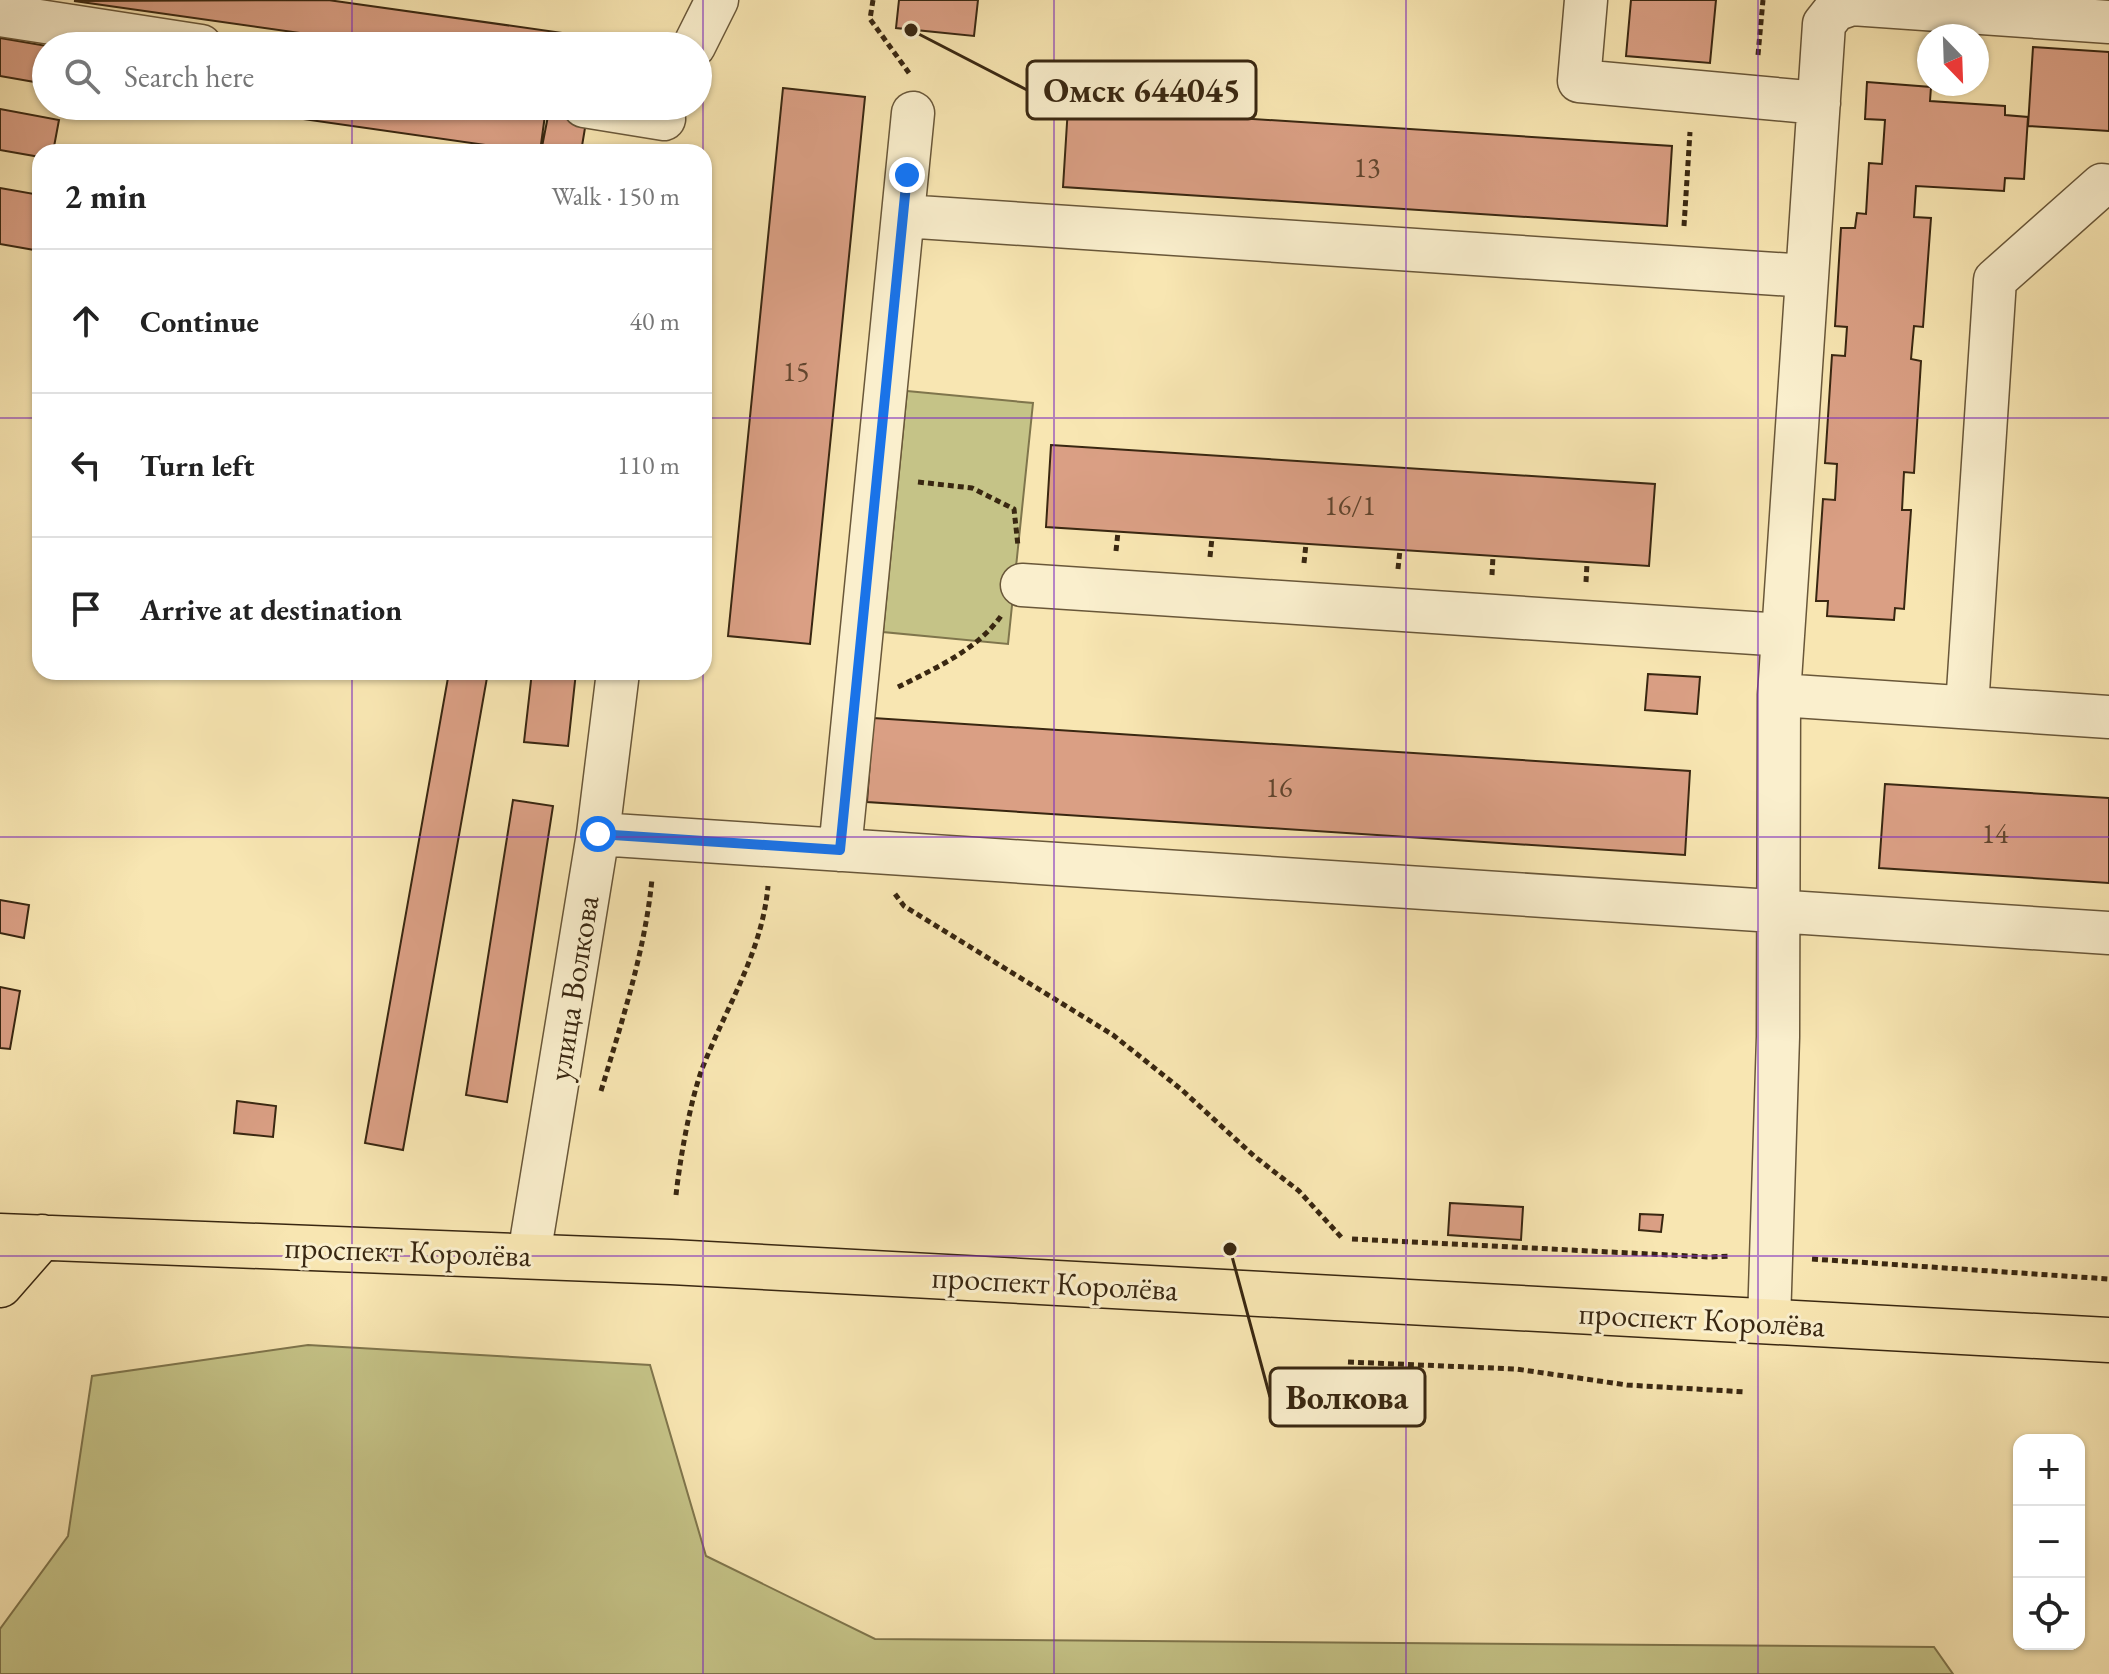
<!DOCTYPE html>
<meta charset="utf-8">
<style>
body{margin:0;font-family:"EB Garamond",serif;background:#f2f2f2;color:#222}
.controls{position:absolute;right:24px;bottom:24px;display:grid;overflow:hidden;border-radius:16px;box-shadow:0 2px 6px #0004}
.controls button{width:72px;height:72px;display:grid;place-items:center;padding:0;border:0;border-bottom:2px solid #e0e0e0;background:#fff;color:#222;font:40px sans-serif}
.compass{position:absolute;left:1917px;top:24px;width:72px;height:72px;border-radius:50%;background:#fff;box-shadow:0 2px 6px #0004;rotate:157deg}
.stop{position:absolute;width:24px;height:24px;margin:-18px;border:6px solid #1a73e8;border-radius:50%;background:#fff}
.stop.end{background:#1a73e8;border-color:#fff;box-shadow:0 2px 8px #0008}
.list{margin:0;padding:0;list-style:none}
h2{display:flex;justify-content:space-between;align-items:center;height:104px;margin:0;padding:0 32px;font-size:34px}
h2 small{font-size:26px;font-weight:400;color:#767676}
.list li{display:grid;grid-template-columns:52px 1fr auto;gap:24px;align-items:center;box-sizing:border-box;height:144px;padding:0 32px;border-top:2px solid #e0e0e0}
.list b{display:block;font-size:30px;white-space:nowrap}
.list em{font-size:26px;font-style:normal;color:#767676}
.icon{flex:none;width:44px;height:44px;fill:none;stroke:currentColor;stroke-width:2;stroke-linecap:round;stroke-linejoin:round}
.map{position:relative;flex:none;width:2109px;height:1674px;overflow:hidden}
.search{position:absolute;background:#fff;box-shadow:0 2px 6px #0004;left:32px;top:32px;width:680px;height:88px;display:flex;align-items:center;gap:20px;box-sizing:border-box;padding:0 28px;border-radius:44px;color:#767676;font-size:30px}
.panel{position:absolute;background:#fff;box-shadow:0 2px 6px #0004;left:32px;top:144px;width:680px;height:536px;border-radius:24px}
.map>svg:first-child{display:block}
</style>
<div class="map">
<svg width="2109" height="1674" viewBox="0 0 2109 1674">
<rect width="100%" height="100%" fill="#f8e6b2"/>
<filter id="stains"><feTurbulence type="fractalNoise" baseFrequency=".0025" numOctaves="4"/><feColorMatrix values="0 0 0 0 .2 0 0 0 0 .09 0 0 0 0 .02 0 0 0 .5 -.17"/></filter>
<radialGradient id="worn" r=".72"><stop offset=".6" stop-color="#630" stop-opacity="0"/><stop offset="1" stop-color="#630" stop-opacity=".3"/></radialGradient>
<path fill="#c5c387" stroke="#7f754c" stroke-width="2" d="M907 391 1033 403 1008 644 883 632Z
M308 1345 650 1365 706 1556 875 1639 1934 1647 1953 1674H0V1629L68 1536 92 1376Z"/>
<path fill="#da9f84" stroke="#392711" stroke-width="2" d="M328 0 605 39 604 46H392L74 1Z
M899 0H978L974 36 896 28Z
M1631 0H1716L1710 63 1626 56Z
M0 38 47 46 46 84 0 76Z
M2033 47 2109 52V131L2028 126Z
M1867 82 1931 87 1930 101 2005 106V115L2028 117 2024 179 2005 178 2004 191 1916 186 1914 217 1931 218 1923 327 1914 326 1911 359 1921 361 1914 473 1904 472 1902 510H1911L1904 609 1895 608 1894 620 1827 616 1828 601H1816L1823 499 1835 500 1837 464 1825 463 1832 355 1845 356 1847 327 1835 326 1841 228H1855L1857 213 1866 214 1869 163 1882 164 1885 120 1865 119Z
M783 88 865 97 810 644 728 636Z
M212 106H480L545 115 540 152H535Z
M1068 107 1672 146 1667 226 1063 187Z
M0 109 59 120 53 152H40V157L0 150Z
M548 116 586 122 581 152H541Z
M0 188 40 195V251L0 244Z
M1051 445 1655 484 1649 566 1046 527Z
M449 672H488L403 1150 365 1143Z
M532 672H576L568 746 524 742Z
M1648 674 1700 677 1697 714 1645 710Z
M873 718 1690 771 1685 855 867 802Z
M1885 784 2109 798V883L1879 868Z
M513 800 553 806 507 1102 466 1095Z
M0 900 29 905 24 938 0 933Z
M0 987 20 991 10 1049 0 1048Z
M237 1101 276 1106 273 1137 234 1133Z
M1450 1203 1523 1207 1521 1240 1448 1235Z
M1640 1214 1663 1215 1661 1232 1639 1230Z"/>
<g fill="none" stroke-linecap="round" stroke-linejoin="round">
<g stroke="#695739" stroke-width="45">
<path id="minor" d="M1586 0 1579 81 1819 103
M0 15 201 46
M694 46 717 0
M584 106 664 119
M903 216 1807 276
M1022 585 1783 635
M1779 695 2109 717
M1967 707 1995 280 2102 185 2109 186
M598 834 2109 933
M840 850 913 113
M529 1255 598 834 618 672
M1769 1322 1778 1037 1779 695 1824 24 1835 10 1852 4 2109 22"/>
</g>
<g stroke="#392711" stroke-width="47">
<path id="major" d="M0 1236 671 1262 2109 1340
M0 1285 42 1237"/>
</g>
<path stroke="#392711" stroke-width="5" stroke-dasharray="6 4" stroke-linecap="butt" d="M873 0 870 19 909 73
M1758 55 1763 0
M1684 226 1690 132
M918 482 972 488 1014 509 1018 546
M1116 551 1118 532
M1210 557 1212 538
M1304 563 1306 544
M1398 569 1400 550
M1492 575 1493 556
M1586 582 1587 563
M898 687C934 669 977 650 1001 616
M895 894 904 906 1113 1035 1182 1090 1254 1156 1299 1191 1342 1238
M601 1091C622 1021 645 951 652 879
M676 1195C680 1159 690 1102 702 1069 726 1007 762 953 768 886
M1352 1239 1709 1257 1731 1256
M1812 1259 2109 1279
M1348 1362 1516 1369 1627 1385 1746 1392"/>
<use href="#minor" stroke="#faefcd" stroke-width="42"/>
<use href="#major" stroke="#f8e6b2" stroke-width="44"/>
</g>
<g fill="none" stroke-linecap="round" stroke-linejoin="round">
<path stroke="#1a73e8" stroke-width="10" d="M598 834 840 850 907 175"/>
</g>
<path fill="none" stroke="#7b2cbf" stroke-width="2" stroke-opacity="0.55" d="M352 0V46M703 0V152M1054 0V1674M1406 0V1674M1758 0V1674M352 106V152M0 418H40M704 418H2109M352 672V1674M703 672V1674M0 837H2109M0 1256H2109"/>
<g text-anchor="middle" stroke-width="6" stroke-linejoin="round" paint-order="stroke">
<g font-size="28" fill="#61452e">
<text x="1367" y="177">13</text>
<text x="796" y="381">15</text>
<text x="1350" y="515">16/1</text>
<text x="1279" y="797">16</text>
<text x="1995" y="843">14</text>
</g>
<g font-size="32" fill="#392711" stroke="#faefcd">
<text transform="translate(573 988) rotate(-81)" y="11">улица Волкова</text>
<text transform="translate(408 1251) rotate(2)" y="11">проспект Королёва</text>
<text transform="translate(1055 1283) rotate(3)" y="11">проспект Королёва</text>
<text transform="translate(1702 1319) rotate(3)" y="11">проспект Королёва</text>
</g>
</g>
<path fill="none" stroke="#392711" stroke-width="3" d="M911 30L1027 90M1230 1249L1270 1397"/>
<g fill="#392711" stroke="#faefcd" stroke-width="3">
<circle cx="911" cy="30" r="8"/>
<circle cx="1230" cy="1249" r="8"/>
</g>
<g fill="#faefcd" stroke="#392711" stroke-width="3">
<rect x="1027" y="61" width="229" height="58" rx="8"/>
<rect x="1270" y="1368" width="155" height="58" rx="8"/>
</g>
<g font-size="34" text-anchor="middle" font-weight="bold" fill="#392711">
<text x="1142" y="102">Омск 644045</text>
<text x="1347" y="1409">Волкова</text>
</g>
<rect width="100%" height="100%" filter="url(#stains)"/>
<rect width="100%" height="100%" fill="url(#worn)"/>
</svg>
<div class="controls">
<button>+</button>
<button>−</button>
<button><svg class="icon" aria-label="locate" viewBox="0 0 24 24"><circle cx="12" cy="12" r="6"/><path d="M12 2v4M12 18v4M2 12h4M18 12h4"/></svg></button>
</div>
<svg class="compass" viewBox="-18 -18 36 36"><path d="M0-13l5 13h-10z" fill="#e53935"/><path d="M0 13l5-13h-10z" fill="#767676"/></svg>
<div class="stop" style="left:598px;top:834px"></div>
<div class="stop end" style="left:907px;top:175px"></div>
<div class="search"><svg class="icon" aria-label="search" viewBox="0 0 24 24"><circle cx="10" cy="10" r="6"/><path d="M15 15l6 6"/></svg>Search here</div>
<section class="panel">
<h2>2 min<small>Walk · 150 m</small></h2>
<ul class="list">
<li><svg class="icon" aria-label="ahead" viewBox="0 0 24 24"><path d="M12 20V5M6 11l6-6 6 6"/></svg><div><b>Continue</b></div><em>40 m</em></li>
<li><svg class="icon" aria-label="left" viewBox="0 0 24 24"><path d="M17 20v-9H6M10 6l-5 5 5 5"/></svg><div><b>Turn left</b></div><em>110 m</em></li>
<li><svg class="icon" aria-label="arrive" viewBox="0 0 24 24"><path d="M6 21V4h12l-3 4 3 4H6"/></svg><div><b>Arrive at destination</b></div></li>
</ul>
</section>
</div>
